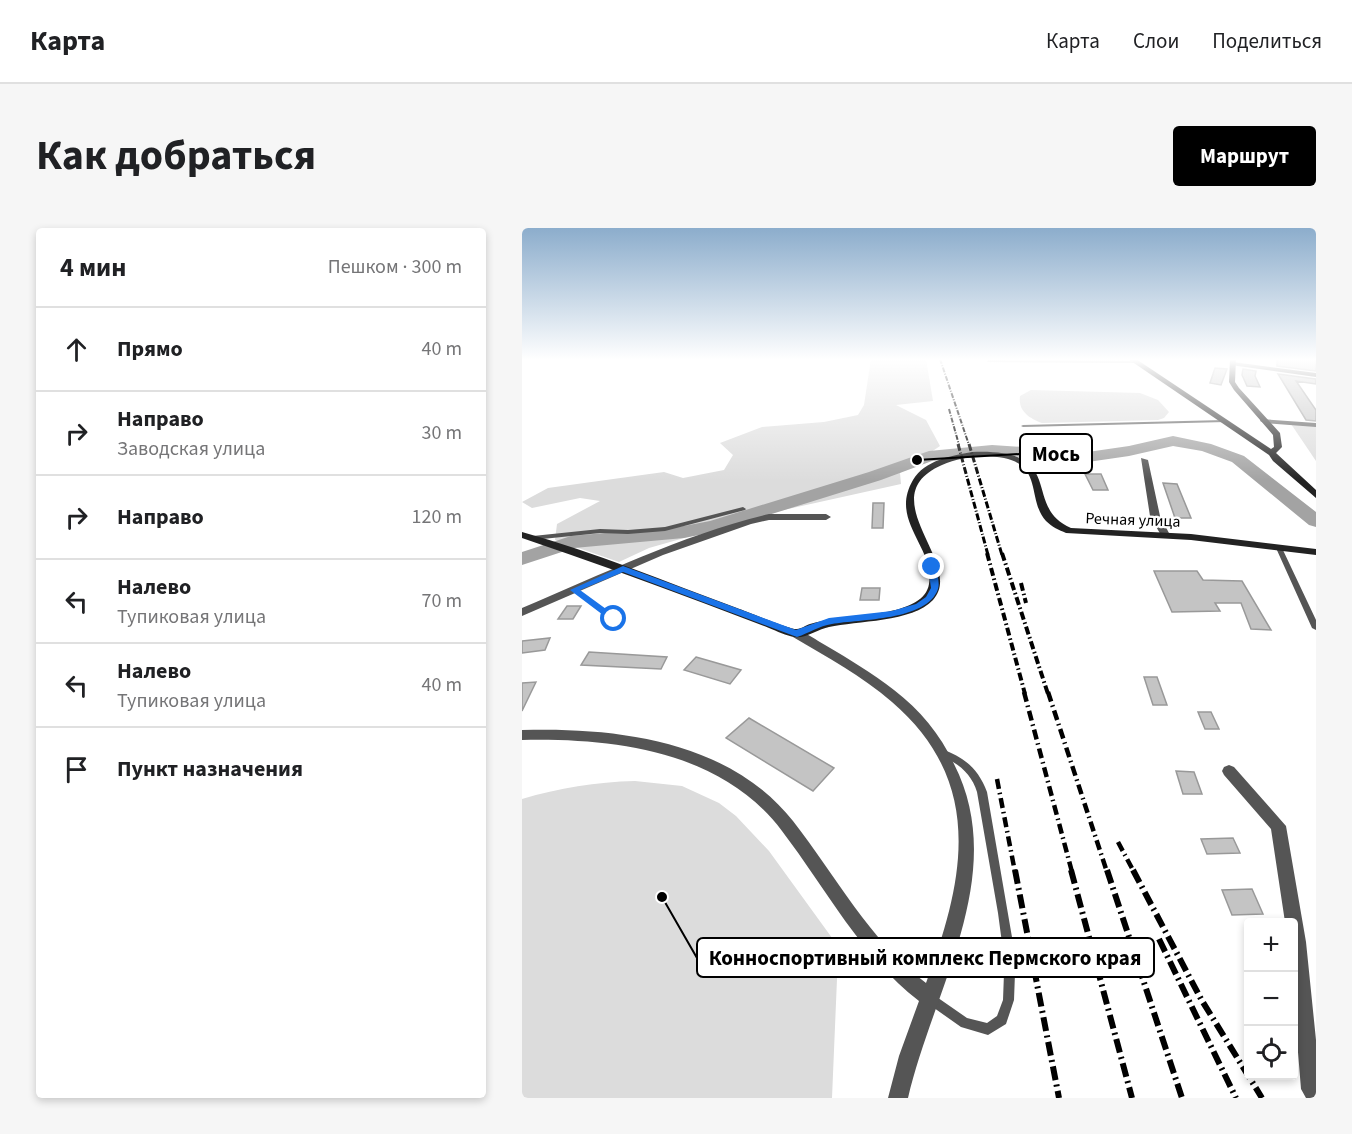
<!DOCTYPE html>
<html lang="ru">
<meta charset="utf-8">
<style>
body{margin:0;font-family:"Source Sans 3",sans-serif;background:#f6f6f6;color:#202124}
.controls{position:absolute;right:18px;bottom:18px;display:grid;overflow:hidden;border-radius:6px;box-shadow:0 3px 9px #0003}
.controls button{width:54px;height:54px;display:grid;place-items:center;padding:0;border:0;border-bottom:2px solid #e0e0e0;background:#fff;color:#202124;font:30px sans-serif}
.stop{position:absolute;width:18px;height:18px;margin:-14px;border:4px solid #1a73e8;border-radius:50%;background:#fff}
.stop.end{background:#1a73e8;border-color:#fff;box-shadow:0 2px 6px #0008}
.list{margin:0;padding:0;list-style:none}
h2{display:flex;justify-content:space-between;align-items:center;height:78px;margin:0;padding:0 24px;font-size:26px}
h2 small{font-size:20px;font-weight:400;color:#757577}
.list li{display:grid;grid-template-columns:39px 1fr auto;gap:18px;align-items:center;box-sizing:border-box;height:84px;padding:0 24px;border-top:2px solid #e0e0e0}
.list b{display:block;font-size:22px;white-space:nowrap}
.list p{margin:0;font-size:20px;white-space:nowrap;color:#757577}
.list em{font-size:20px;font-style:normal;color:#757577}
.icon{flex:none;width:33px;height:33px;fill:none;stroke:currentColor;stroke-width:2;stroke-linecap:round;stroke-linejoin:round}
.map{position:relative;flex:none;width:794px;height:870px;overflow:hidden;border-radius:6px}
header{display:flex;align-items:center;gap:36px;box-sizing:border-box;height:84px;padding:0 30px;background:#fff;border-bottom:2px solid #e0e0e0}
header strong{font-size:28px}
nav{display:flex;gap:33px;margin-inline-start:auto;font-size:21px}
.intro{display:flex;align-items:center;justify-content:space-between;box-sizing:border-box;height:144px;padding:0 36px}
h1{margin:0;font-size:42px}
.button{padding:15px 27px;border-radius:6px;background:#000;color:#fff;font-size:21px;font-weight:700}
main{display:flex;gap:36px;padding:0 36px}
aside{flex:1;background:#fff;border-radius:6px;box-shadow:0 3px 9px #0003}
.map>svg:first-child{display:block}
</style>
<header>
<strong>Карта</strong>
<nav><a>Карта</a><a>Слои</a><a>Поделиться</a></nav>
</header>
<div class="intro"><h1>Как добраться</h1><a class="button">Маршрут</a></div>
<main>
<aside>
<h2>4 мин<small>Пешком · 300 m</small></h2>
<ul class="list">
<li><svg class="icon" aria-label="ahead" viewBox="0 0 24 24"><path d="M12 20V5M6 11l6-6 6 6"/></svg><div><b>Прямо</b></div><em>40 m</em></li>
<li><svg class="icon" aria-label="right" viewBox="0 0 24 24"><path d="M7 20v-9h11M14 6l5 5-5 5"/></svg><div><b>Направо</b><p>Заводская улица</p></div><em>30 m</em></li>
<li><svg class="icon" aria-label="right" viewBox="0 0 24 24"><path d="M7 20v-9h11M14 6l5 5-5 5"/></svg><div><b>Направо</b></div><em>120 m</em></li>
<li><svg class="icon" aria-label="left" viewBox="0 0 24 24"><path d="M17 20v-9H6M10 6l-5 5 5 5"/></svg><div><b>Налево</b><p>Тупиковая улица</p></div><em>70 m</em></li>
<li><svg class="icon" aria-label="left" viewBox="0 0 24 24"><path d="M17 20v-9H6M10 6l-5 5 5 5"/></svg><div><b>Налево</b><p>Тупиковая улица</p></div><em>40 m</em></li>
<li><svg class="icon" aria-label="arrive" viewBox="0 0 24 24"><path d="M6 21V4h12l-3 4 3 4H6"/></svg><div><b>Пункт назначения</b></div></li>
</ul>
</aside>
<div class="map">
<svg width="794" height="870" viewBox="0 0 794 870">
<rect width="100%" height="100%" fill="#fff"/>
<path fill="#dcdcdc" d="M349 131H404L411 173 374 177 404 192 418 218 378 245 379 256 257 283 127 320 97 334 33 312 35 296 78 273 58 270 10 280 0 274 26 260 142 244 161 250 202 242 211 227 198 215 240 199 302 194 336 187 342 177Z
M509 162 618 165 636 172 647 184 642 190 636 192 520 195C507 190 496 183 498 168Z
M769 196 794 198V233Z
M113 553 160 558 197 575 214 588 247 623 313 714 315 751 310 870H0V571C37 560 74 554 113 553Z"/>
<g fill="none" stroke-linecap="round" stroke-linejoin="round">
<path fill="#a3a3a3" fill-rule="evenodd" d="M651 208 689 216 722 228 794 284V299L787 297 710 234 680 223 651 218 607 228 552 236 516 230 470 227 410 233 359 252 192 304 162 310 52 320 0 337V324L49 308 162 298 188 293 347 244 407 223 470 217 516 220 552 226 607 218Z"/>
</g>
<path fill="#c4c4c4" stroke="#999" stroke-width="1.5" d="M755 131H794V143L755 138Z
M693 140 705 141 699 157 688 155Z
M721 141 734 143 733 148 738 159 725 158 720 147Z
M756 146 794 151V156L774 153 794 182V193L784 192Z
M563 246H579L586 262H571Z
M641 255 655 256 669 290H653Z
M351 275H362L361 300H350Z
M632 343H675L681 352 720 353 749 402 729 401 719 375H693L698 383 650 384Z
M340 360H358L357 372H338Z
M45 378H59L51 391H36Z
M28 410 23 422 0 425V413Z
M67 424 145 429 139 441 59 437Z
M174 429 219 442 208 456 162 442Z
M622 449H635L645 477H631Z
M14 454 0 483V455Z
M676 484H689L697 501H683Z
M227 490 312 540 291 563 204 510Z
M654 543 672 544 680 566H661Z
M711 610 718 625 685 626 679 611Z
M730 661 741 686 710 687 700 662Z"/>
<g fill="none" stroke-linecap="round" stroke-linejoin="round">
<path fill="#555" fill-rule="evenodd" d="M466 132 613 133 615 134 613 135 465 134Z
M702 192H704V194L501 199 499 198 501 197Z
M221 279 224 281 223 282 143 303 106 306 78 305 11 312 8 310 11 308 78 301 106 302 143 299Z
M757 318 760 320 794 392V402L790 400 754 320Z
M52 359 94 389 95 391 94 393H90L50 362 49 361 50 360Z
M419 521C442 529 456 540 465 564L491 715 493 745 492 772 484 796 466 807 439 799 405 775 403 771 405 767 409 765 445 790 465 795 475 788 481 772 482 745 480 715 476 685 455 564C451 551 443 541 431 534 425 531 419 529 415 524L416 522Z"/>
<path fill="#555" fill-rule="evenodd" d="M711 134 794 145V149L709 137Z
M739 191 794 195V199L742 195 738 193Z
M619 230 626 232 638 288 648 307 646 309H640L628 288Z
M247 286H304L309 289 304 292H247L229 296 141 327 0 388V380C81 346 162 306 247 286Z
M275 402C285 405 294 412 303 417 327 431 350 445 372 462 398 482 418 506 432 536 488 646 411 761 386 870H366L377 828 397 773C338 727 305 662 260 603 200 523 93 510 0 512V502C95 499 208 513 271 593 314 648 347 712 404 755 442 653 464 555 370 474 340 448 305 429 271 409L269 406 271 403Z
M707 537 712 539 764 598 784 714 794 812V870H784L779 861 772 775V694H763L749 601 702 547 700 543 702 539Z"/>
<path fill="#222" fill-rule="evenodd" d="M606 131H614L749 221 752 219 751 207 712 162 707 154 708 131H714L713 154 717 160 758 205 760 219 754 225 794 262V270L751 233 747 227Z
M450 224C548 220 498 278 549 300L669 306 794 321V327L669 312 544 305C537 302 530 299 524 293 505 272 521 238 482 230 462 226 438 229 420 237 347 269 444 336 411 372 391 394 334 393 307 399 297 401 282 411 273 409 264 408 255 403 247 400 226 392 205 384 184 376 123 353 62 331 0 310V304C73 324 144 354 215 380 224 383 269 402 275 401 279 401 284 397 288 396 295 394 303 392 310 391 335 386 402 388 407 356 413 319 367 293 391 252 403 232 429 228 450 224Z"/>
<path stroke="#000" stroke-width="2" stroke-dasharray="5 1.5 1 1.5" stroke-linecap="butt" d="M418 131 447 217
M427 181 437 217"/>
<path stroke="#000" stroke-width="3" stroke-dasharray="7 2 1 2" stroke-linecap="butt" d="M436 216 466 327
M447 216 480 327"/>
<path stroke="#000" stroke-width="4" stroke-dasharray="8 3 1.5 3" stroke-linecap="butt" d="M465 325 503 466
M480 325 526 466
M499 355 504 375"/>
<path stroke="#000" stroke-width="4.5" stroke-dasharray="10 4 1.5 4" stroke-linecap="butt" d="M502 464 550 644
M526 464 585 644
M475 551 493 644
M596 614 612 644"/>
<path stroke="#000" stroke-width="6" stroke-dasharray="14 4.5 2 4.5" stroke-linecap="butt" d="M493 642 537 870
M549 642 610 870
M585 642 660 870
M611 642 679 771 740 870
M637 711 714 870"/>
</g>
<linearGradient id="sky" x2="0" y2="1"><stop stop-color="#8cadcc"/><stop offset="0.52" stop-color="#fff"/><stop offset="1" stop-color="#fff" stop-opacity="0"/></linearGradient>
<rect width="794" height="253" fill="url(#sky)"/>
<path fill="#1a73e8" d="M410 336 414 339C415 345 418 355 416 361 405 393 338 391 310 396 297 398 287 405 275 409L101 344 58 362 95 389V393H89L48 362 101 338 274 402 307 390 370 383 394 376 404 369 409 360 406 339Z"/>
<g text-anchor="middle" stroke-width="4.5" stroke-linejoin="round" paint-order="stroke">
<g font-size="16" fill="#000" stroke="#fff">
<text transform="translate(611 291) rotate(2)" y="6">Речная улица</text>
</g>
</g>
<path fill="none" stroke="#000" stroke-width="2" d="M395 232L498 226M140 669L175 730"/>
<g fill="#000" stroke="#fff" stroke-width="2">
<circle cx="395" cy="232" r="6"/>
<circle cx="140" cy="669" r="6"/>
</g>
<g fill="#fff" stroke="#000" stroke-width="2">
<rect x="498" y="206" width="72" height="39" rx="6"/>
<rect x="175" y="710" width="457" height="39" rx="6"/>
</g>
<g font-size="21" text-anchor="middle" font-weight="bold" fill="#000">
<text x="534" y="233">Мось</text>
<text x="403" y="737">Конноспортивный комплекс Пермского края</text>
</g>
</svg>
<div class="controls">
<button>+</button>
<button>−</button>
<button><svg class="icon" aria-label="locate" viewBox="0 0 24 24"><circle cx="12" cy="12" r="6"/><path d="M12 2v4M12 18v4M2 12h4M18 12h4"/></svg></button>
</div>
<div class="stop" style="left:92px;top:391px"></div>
<div class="stop end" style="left:410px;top:339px"></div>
</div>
</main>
